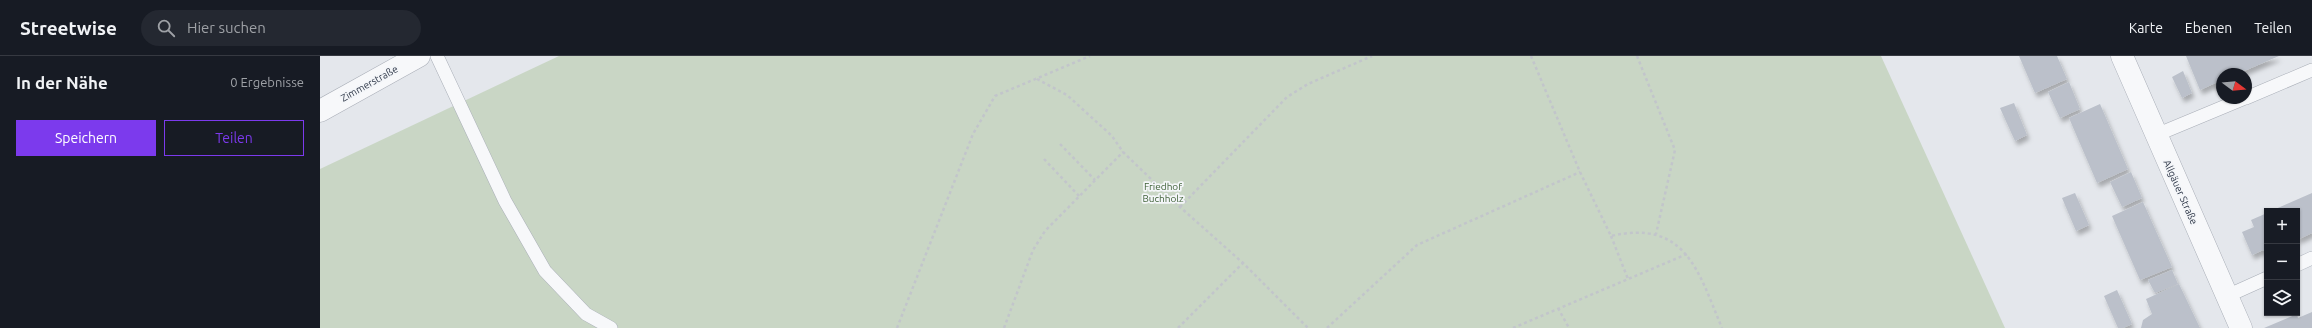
<!DOCTYPE html>
<html lang="de">
<meta charset="utf-8">
<style>
body{margin:0;font-family:Ubuntu,sans-serif;background:#242831;color:#f1f3f6}
.controls{position:absolute;right:12px;bottom:12px;display:grid;overflow:hidden;border-radius:0px;box-shadow:0 1px 3px #0004}
.controls button{width:36px;height:36px;display:grid;place-items:center;padding:0;border:0;border-bottom:1px solid #363941;background:#171b24;color:#f1f3f6;font:20px sans-serif}
.compass{position:absolute;left:1896px;top:12px;width:36px;height:36px;border-radius:50%;background:#171b24;box-shadow:0 1px 3px #0004;rotate:106deg}
.list{margin:0;padding:0;list-style:none}
h2{display:flex;justify-content:space-between;align-items:center;height:52px;margin:0;padding:0 16px;font-size:17px}
h2 small{font-size:13px;font-weight:400;color:#9ea1a6}
.actions{display:flex;gap:8px;padding:12px 16px}
.actions a{flex:1;padding:9px 0;border:1px solid #7c3aed;border-radius:0px;text-align:center;font-size:14px;color:#7c3aed}
.actions .main{background:#7c3aed;color:#fff}
.icon{flex:none;width:22px;height:22px;fill:none;stroke:currentColor;stroke-width:2;stroke-linecap:round;stroke-linejoin:round}
.map{position:relative;flex:none;width:1992px;height:272px;overflow:hidden}
header{display:flex;align-items:center;gap:24px;box-sizing:border-box;height:56px;padding:0 20px;background:#171b24;border-bottom:1px solid #363941}
header strong{font-size:19px}
nav{display:flex;gap:22px;margin-inline-start:auto;font-size:14px}
.search{width:280px;height:36px;background:#242831;display:flex;align-items:center;gap:10px;box-sizing:border-box;padding:0 14px;border-radius:22px;color:#9ea1a6;font-size:15px}
main{display:flex}
aside{flex:1;background:#171b24}
.map>svg:first-child{display:block}
</style>
<header>
<strong>Streetwise</strong>
<div class="search"><svg class="icon" aria-label="search" viewBox="0 0 24 24"><circle cx="10" cy="10" r="6"/><path d="M15 15l6 6"/></svg>Hier suchen</div>
<nav><a>Karte</a><a>Ebenen</a><a>Teilen</a></nav>
</header>
<main>
<aside>
<h2>In der Nähe<small>0 Ergebnisse</small></h2>
<ul class="list">
</ul>
<div class="actions"><a class="main">Speichern</a><a>Teilen</a></div>
</aside>
<div class="map">
<svg width="1992" height="272" viewBox="0 0 1992 272">
<defs>
<filter id="shadow"><feDropShadow dx="2.5" dy="4.5" stdDeviation="2" flood-color="#0004"/></filter>
</defs>
<rect width="100%" height="100%" fill="#e4e7ec"/>
<path fill="#c9d6c5" d="M239 0H1561L1685 272H0V113Z"/>
<path fill="#bbc0ca" filter="url(#shadow)" d="M1699 0H1737L1747 23 1715 37Z
M1866 0H1959L1917 18H1902V24L1880 34Z
M1863 15 1872 37 1862 42 1852 21Z
M1749 26 1760 53 1740 62 1728 36Z
M1694 47 1707 79 1695 85 1680 52Z
M1780 48 1808 113 1777 127 1749 62Z
M1811 116 1822 142 1802 151 1790 126Z
M1755 137 1769 169 1756 175 1742 142Z
M1992 137V177L1977 184V155H1951Z
M1823 146 1852 211 1820 224 1792 160Z
M1947 157V197L1943 194 1932 199 1922 176 1934 171 1931 164Z
M1852 214 1858 228 1835 237 1828 224Z
M1859 228 1880 272H1821L1823 264 1832 258 1826 243Z
M1797 234 1812 268 1803 272H1798L1784 240Z
M1992 256V272H1944L1977 258 1978 262Z"/>
<g fill="none" stroke-linecap="round" stroke-linejoin="round">
<g stroke="#a9aeb7" stroke-width="14">
<path id="lane" d="M117 0 185 145 225 215 266 258 291 272
M1926 42 1992 14
M1836 79 1925 42
M1977 209 1992 202
M1907 240 1947 222"/>
</g>
<g stroke="#a9aeb7" stroke-width="23">
<path id="street" d="M1802 0 1921 272
M0 55 99 0"/>
</g>
<path stroke="#c2c5cb" stroke-width="2.5" stroke-dasharray="3 3" stroke-linecap="butt" d="M1211 0 1260 116 1291 180C1366 163 1378 215 1402 272
M1317 0 1355 94 1336 178
M717 23 747 39 792 80 803 96 860 151 923 207 988 272
M740 88 775 124
M724 103 759 140
M860 151 967 41 988 28 1052 0
M1291 180 1308 223
M1238 252 1249 272
M577 272 653 78 675 40 770 0
M684 272 713 194 725 175 803 96
M858 272 923 207
M1007 272 1097 189 1260 116
M1193 272 1367 198"/>
<use href="#lane" stroke="#f7f8fa" stroke-width="13"/>
<use href="#street" stroke="#f7f8fa" stroke-width="22"/>
</g>
<g text-anchor="middle" stroke-width="3.5" stroke-linejoin="round" paint-order="stroke">
<g font-size="10" fill="#2b3445" stroke="#f4f6f9">
<text transform="translate(49 27) rotate(-29)" y="4">Zimmerstraße</text>
<text transform="translate(1861 136) rotate(66)" y="4">Allgäuer Straße</text>
</g>
<g font-size="10" fill="#3f6138" stroke="#f4f6f9">
<text x="843" y="134">Friedhof<tspan x="843" dy="12">Buchholz</tspan></text>
</g>
</g>
</svg>
<div class="controls">
<button>+</button>
<button>−</button>
<button><svg class="icon" aria-label="layers" viewBox="0 0 24 24"><path d="M12 4l9 5-9 5-9-5zM3 14l9 5 9-5"/></svg></button>
</div>
<svg class="compass" viewBox="-18 -18 36 36"><path d="M0-13l5 13h-10z" fill="#e53935"/><path d="M0 13l5-13h-10z" fill="#9ea1a6"/></svg>
</div>
</main>
